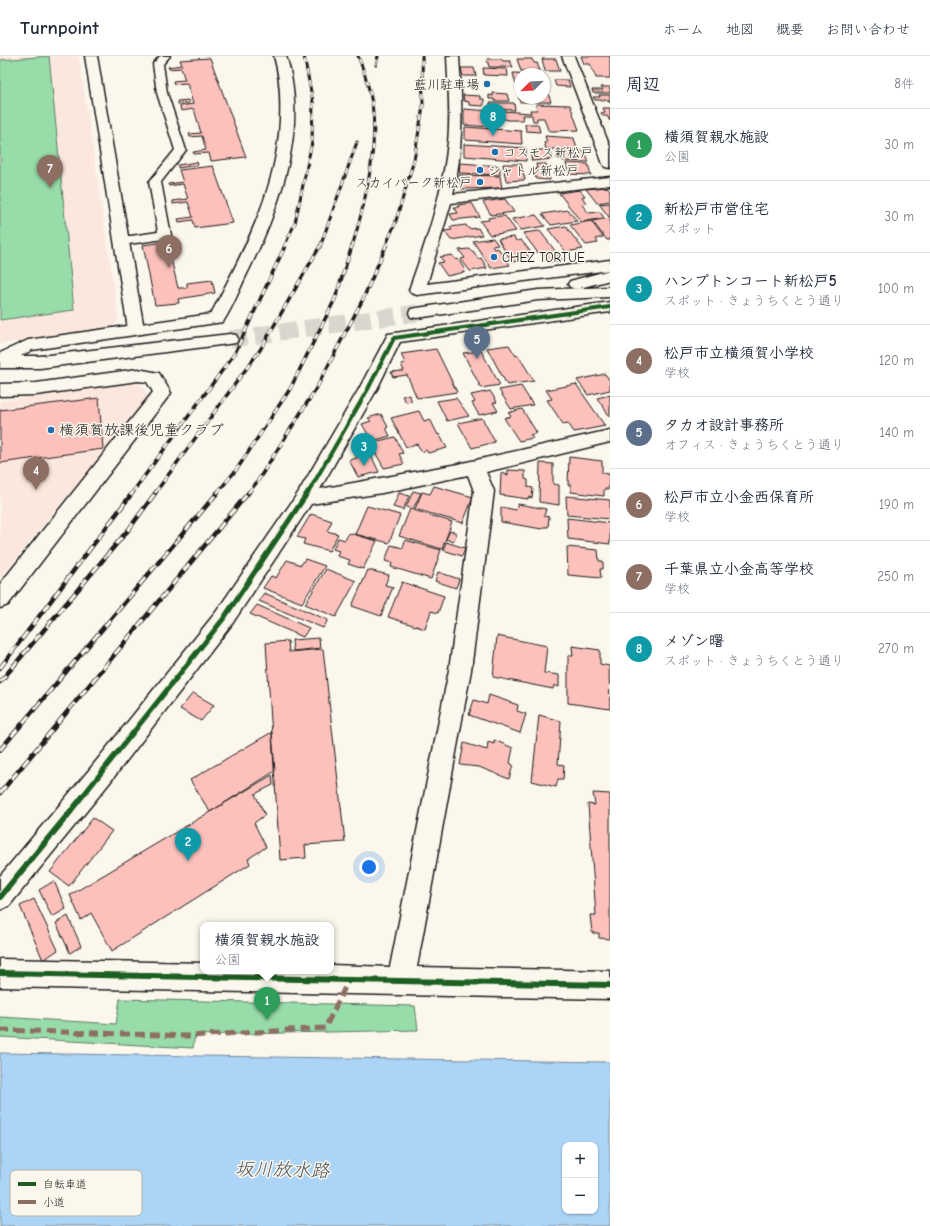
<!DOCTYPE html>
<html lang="ja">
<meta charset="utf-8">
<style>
body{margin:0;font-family:"Comic Neue","Klee One",sans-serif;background:#f6f6f7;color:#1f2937}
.controls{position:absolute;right:12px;bottom:12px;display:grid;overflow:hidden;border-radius:8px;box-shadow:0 1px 3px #0004}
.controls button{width:36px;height:36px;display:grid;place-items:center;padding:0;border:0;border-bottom:1px solid #e0e1e3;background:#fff;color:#1f2937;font:20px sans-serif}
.compass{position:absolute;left:514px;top:12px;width:36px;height:36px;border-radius:50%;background:#fff;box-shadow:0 1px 3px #0004;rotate:246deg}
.you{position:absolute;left:369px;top:811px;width:14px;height:14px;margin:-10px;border:3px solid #fff;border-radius:50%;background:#1a73e8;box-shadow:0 0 0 6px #1a73e833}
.badge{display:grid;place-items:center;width:26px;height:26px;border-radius:50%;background:#2563eb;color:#fff;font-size:13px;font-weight:700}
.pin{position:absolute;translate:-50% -33px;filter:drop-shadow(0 1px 2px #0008)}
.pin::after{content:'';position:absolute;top:21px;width:14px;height:12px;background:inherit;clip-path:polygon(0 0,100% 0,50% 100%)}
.popup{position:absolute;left:200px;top:866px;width:134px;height:52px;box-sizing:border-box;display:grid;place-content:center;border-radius:8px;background:#fff;filter:drop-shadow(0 1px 3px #0005);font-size:13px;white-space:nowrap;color:#747a83}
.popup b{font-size:15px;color:#1f2937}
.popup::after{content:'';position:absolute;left:50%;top:100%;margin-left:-8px;border:8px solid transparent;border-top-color:#fff}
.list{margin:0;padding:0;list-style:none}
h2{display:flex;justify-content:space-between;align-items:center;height:52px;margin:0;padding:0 16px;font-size:17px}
h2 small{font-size:13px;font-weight:400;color:#747a83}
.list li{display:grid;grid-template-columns:26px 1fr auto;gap:12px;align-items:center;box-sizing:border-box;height:72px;padding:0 16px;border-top:1px solid #e0e1e3}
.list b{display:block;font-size:15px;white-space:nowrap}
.list p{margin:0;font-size:13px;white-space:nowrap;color:#747a83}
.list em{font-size:13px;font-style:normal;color:#747a83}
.map{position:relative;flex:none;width:610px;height:1170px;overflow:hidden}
header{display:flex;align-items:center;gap:24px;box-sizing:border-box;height:56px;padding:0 20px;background:#fff;border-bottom:1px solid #e0e1e3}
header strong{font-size:19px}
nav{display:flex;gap:22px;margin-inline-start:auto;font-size:14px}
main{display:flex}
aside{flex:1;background:#fff}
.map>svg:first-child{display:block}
</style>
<header>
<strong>Turnpoint</strong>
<nav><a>ホーム</a><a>地図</a><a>概要</a><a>お問い合わせ</a></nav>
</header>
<main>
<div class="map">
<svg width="610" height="1170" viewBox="0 0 610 1170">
<rect width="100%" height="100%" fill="#fbf7ec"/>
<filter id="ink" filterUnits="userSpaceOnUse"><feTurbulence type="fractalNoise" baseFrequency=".025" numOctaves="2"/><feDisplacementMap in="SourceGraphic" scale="8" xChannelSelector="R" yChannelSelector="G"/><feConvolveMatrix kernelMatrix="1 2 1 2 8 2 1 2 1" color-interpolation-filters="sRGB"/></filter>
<g filter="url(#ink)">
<path fill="#fce7de" d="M0 0H79L119 265 109 273 0 288Z
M135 326 145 333 148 341 0 523V345Z"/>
<path fill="#98dca9" stroke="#5a7c62" d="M49 0 74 254 0 264V4Z
M120 943 415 950 418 974 195 979 193 992 0 981V961L116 968Z"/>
<path fill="#abd4f6" stroke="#728a9f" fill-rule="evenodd" d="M0 997 610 1006V1170H0ZM565 1089H595V1155H565Z"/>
<path fill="#fdc1bc" stroke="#1c1c1c" d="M581 0H610V22H596L590 8H584Z
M210 2 246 101 211 105 209 97 194 98 193 96 206 94 202 80 190 81 189 78 201 77 194 53 181 55 180 50 193 48 187 27 174 28 173 25 185 24 181 12 169 13 168 11 182 9 180 4Z
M487 3H501L503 5H510L513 11H489Z
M517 3H532L534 7H537L540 15H521Z
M542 3H556L560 15H545Z
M461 12H474L476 20H463Z
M483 12 507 13 508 20 484 19Z
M513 17 539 18H520V29H516Z
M554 24H568L570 31 556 30Z
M516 31H520V42H544V37H548L551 46H520Z
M601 31H610V37H593L592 34H603Z
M493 37 507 38 509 45H494V43H489V39L493 40Z
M463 39 480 40V43H484V48L483 50 469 49V46L464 45Z
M599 39H610V47L608 44H595L593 41H600Z
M188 44 189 47 178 48 177 45Z
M490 47H514L515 54 490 53Z
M536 48 570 49 579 74 552 75 548 74 544 62H537V65H533L532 59H522L523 64H508L501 62 500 57 502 55 531 57 530 54H537Z
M603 52H610V65L607 60H603L601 57 605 56Z
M464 53 490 55V71L464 69Z
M525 68H538L540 76 526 75Z
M465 71 521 75 522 88 465 84Z
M545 80 574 82 577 93H546L544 86H547Z
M464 88 526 92V105L464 100Z
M535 94H549L554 103 532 105 530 97H536Z
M566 95H583L584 98H586L589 106 563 105 561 97H567Z
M197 106 198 109 178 112V109Z
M460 107 500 110V119L459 117Z
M566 107 588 108 591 119 569 118Z
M503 108H521L525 124 506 125Z
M536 108H546L550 124 536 123 534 114 537 113Z
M213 110 233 167 195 172 193 164 179 166 178 163 193 161 188 146 173 148V145L188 143 183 128 169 130 168 128 183 126 179 114Z
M459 119 500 120 502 132 461 133Z
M607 131 610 134V145L597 147 586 133Z
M580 134 585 140 582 141 586 147 582 149 589 157 600 156 604 162 581 166 559 137Z
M505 143 514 156 491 159 483 146Z
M472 147 480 161 453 164 450 158 458 157 454 151H459L458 149Z
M610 147V160L609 161 599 148Z
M568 154 577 165 551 169 542 158Z
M536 159 545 170 520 174 512 163Z
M500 160H505L516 175 490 179 480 165 489 164 488 162Z
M610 162V184H607L592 165Z
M591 165 603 181 596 183 598 187 586 189 570 169Z
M466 169 469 173 478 172 482 179 451 184 444 175 452 174 450 171Z
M566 170 569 175 583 193 566 196 548 173Z
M540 175 562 204 549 206 543 196 538 197 523 177Z
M514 181 516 185 521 184 530 195 525 196 530 203 512 206 498 183Z
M493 182 498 189 492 190 494 193 498 192 510 209 491 212 473 185Z
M167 186 178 232H187V227L212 224 215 237 178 243 179 247 155 249 143 189Z
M469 193 474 196 478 203 481 202 487 212 470 215 461 203 465 202 459 194Z
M452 199 456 204 458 203 465 214H464L465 216 447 220 438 207 444 206 440 201Z
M509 289 516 300 518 299 534 325 507 329 487 292Z
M436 293 457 336 417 342 407 319 393 321 391 316 404 315 401 308 405 307 401 298Z
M481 295 500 329 481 332 463 297Z
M605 318 610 325V334L588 339 577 324Z
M576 328 605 370 574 376 568 367 563 368 547 344 552 343 546 334Z
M521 330 533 349 511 353 499 334Z
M490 335 497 346 493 347 498 355 479 359 472 347 475 346 471 339Z
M409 339 412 345 406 346 402 340Z
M610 339V361L597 342Z
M99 342 103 393 0 407V354Z
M456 342 469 360 447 365 437 345Z
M522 353 537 377 530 379 533 382 519 385 504 362 511 360 508 357Z
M419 355 424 365 430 363 438 379 439 378 447 392 428 397 426 394 422 396 417 388 406 391 391 362Z
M381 358 388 371 386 372 390 380 372 385 362 368 371 365 368 362Z
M482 362 495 386 472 392 458 367Z
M395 381 403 397 399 398 404 408 384 412 370 387Z
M366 389 379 416 358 421 349 404 357 402 352 392Z
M569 401 602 405V417L609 418V433H604V440L571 436V429H568Z
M540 407 553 408V428L559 429V449L539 446Z
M508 414 525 415V423L528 424V431L533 432 532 442 528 441V443L500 439 501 417 508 419Z
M434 430 473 441 463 467 415 453 422 436 430 438Z
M413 435 421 437 413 453 406 451Z
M399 437 409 440 403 454 393 451Z
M566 440 610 444V463L567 459Z
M518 448 546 453 544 460 549 461 548 471H543L542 473 501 466V451L516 454Z
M367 450 400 459 389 487 355 478Z
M410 453 452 466 442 493 399 480Z
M311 458 332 465 327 475 338 478 329 495 303 488 305 483 297 481Z
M567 462 610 467V488L568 483Z
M450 475 457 477 453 486 446 483Z
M349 477 377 485 363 513 348 508 350 504 337 500 339 495 333 493 338 482 345 484Z
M405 484 441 494 431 523 391 511 392 507 385 505 391 489 403 492Z
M446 486 465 492 462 500 443 494Z
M567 491 598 494 599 505H603V513H600L601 522 568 519Z
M305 503 325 510 302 547 263 532 271 520 276 522 287 504 301 509Z
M326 513 356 525 336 561 305 548Z
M368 514 389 519 385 529 393 531 381 560 352 550Z
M438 516 459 523 456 532 435 525Z
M402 526 444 540 438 557 431 555 425 573 388 561Z
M264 537 328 564 323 572 259 545Z
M257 549 309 572 303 581 250 558Z
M497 580 547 590 544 617 559 619V631L554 629 553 633 493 621Z
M319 582 320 592 293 595 292 584Z
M288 585 289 596 323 593 345 786 305 789 306 802 280 804 266 587Z
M572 590 600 594V608L609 610 610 653 568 647V600H573Z
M193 637 214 649 201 665 180 653Z
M489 639 518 649 517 655 526 658 520 677 469 659 474 644 487 648Z
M539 659 561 665 558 708 564 709 563 723H558L556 731 532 725Z
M272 676 275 715 210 756 190 724Z
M494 684 513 692 510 707 513 709 509 723 479 711 460 709 464 687 487 694 488 686 494 688Z
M272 719 273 729 255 738 265 759 254 767 266 791 248 803 250 808 112 895 91 857 81 864 70 839Z
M593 737 610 738V883L599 882V877H592L590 859H596L588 748 595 749Z
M93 762 112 775 69 830 50 816Z
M54 825 66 853 52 861 39 834Z
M34 843 58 894 43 904 20 850Z
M68 860 81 890 70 897 56 867Z"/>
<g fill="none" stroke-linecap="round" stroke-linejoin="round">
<path stroke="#dad6cd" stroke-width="17" stroke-dasharray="17 8" stroke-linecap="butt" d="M230 283 417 257"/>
<g stroke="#1c1c1c" stroke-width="3">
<path id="service" d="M160 0H170L163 8 167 37 186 94 161 126 171 179 169 182 165 183 121 189 117 188 115 185 117 182 158 176 149 126 175 94 157 37 153 8Z"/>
</g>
<g stroke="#1c1c1c" stroke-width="3">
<path id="minor" d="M274 0H286C310 74 278 156 245 222 238 237 232 252 223 266L32 294 6 308 0 309V297L28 284 211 258C243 196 277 135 280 64 281 42 280 21 274 0Z
M447 0H459C462 48 464 90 453 138L610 121V129L451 147 427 228 610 204V214L417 239 411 237 409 234C426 186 443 137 448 86 451 57 448 29 447 0Z
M562 0H574L610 91V112L605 111 603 108Z
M610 246V256L400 286 377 333 320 433 458 408 610 374V386L486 416 494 435 471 614 417 911 610 915V943L0 931V903L203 907V915H331V909L390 911 449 614 474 435 468 419 382 437 311 448 232 568 107 730 9 850 0 854V820L89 714 216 556 298 437 359 333 388 278Z
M138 313 159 317 171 337 8 549 0 552V528L153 336 147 326 138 325 36 339 0 340V328L36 327Z"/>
</g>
<g stroke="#1c1c1c" stroke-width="3">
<path id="tertiary" d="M85 0H97L144 273 142 277 136 278 130 277 128 273Z
M610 214V224L576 233 570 231 568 228 570 225Z
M610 231V241L538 244 417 262 411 261 409 257 411 253 417 252 538 234Z
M230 278 236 279 238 283 236 287 40 312H0V300H40Z"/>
</g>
<use href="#service" fill="#fbf7ec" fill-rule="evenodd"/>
<use href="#minor" fill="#fbf7ec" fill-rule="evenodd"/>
<use href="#tertiary" fill="#fbf7ec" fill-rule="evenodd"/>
<g stroke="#1c1c1c" stroke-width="3">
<path id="rail-far2" d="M376 9 378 0
M284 191 295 167 312 86 313 46 304 0
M320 191 357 86
M352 191C365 148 379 91 372 47 369 30 364 15 358 0
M385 191 395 168 414 104 423 50 422 0"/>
</g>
<g stroke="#1c1c1c" stroke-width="3.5">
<path id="rail-far1" d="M132 437 235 297 285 190
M155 437 260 294 320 190
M217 437 237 413 290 333 335 243 352 190
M248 437 257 426 317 331 363 243 386 190"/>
</g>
<g stroke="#1c1c1c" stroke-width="4.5">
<path id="rail" d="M0 612 133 436
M0 626 129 473 156 436
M0 694 218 436
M0 737 249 436"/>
</g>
<use href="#rail-far2" stroke="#fbf7ec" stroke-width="2" stroke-dasharray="5.5" stroke-linecap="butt"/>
<use href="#rail-far1" stroke="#fbf7ec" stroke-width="2.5" stroke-dasharray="7" stroke-linecap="butt"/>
<use href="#rail" stroke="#fbf7ec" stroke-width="3" stroke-dasharray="9" stroke-linecap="butt"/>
<path stroke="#8d6e63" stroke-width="5" stroke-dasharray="10 5" stroke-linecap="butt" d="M0 974 189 980 325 972 349 923"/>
<g stroke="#fbf7ec" stroke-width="6">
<path id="cycleway-far2" d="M308 437 368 333 394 282 610 251"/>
</g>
<g stroke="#fbf7ec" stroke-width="8">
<path id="cycleway-far1" d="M70 756 224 562 308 436"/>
</g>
<g stroke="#fbf7ec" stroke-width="9">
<path id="cycleway" d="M0 841 71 755
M0 917 610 929"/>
</g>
<use href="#cycleway-far2" stroke="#1b5e20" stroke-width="4"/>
<use href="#cycleway-far1" stroke="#1b5e20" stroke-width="5"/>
<use href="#cycleway" stroke="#1b5e20" stroke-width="6"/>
</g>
</g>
<g fill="#1f6fb2" stroke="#fbf7ec" stroke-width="1.5">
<circle cx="487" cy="28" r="4"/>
<circle cx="495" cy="96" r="4"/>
<circle cx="480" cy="114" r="4"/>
<circle cx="480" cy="126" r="4"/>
<circle cx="494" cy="201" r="4"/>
<circle cx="51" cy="374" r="4"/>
</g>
<g text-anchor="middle" stroke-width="3" stroke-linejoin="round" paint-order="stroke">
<g font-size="13" fill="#1c1c1c" stroke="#fbf7ec" text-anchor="start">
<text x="479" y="33" text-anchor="end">藍川駐車場</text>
<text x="503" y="101">コスモス新松戸</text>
<text x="488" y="119">シャトル新松戸</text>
<text x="472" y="131" text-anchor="end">スカイパーク新松戸</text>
<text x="502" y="206">CHEZ TORTUE</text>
</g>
<g font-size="15" fill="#1c1c1c" stroke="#fbf7ec" text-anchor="start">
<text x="59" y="379">横須賀放課後児童クラブ</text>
</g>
<g font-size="19" font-style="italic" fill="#47535d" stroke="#fbf7ec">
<text transform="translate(282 1113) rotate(1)" y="7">坂川放水路</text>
</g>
</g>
<rect x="10" y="1114" width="132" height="46" rx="6" fill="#fbf7ec" stroke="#b8b5ae" stroke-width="1"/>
<rect x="18" y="1126" width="18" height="4" fill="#1b5e20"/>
<rect x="18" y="1144" width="18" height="4" fill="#8d6e63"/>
<g font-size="11" fill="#1c1c1c">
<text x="43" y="1132">自転車道</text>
<text x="43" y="1150">小道</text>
</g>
</svg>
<div class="controls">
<button>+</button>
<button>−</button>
</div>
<svg class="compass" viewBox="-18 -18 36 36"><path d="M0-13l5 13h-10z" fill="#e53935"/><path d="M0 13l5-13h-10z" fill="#747a83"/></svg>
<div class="you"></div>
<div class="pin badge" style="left:267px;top:964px;background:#2e9e5b">1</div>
<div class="popup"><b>横須賀親水施設</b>公園</div>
<div class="pin badge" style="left:188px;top:805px;background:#0f9aa8">2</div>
<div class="pin badge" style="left:364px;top:410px;background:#0f9aa8">3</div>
<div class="pin badge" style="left:36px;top:434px;background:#8d6e63">4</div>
<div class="pin badge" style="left:477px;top:303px;background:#5c6f8a">5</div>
<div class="pin badge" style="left:169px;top:212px;background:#8d6e63">6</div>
<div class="pin badge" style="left:50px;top:132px;background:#8d6e63">7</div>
<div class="pin badge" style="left:493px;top:80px;background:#0f9aa8">8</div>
</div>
<aside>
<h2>周辺<small>8件</small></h2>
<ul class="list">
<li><span class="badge" style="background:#2e9e5b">1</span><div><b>横須賀親水施設</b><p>公園</p></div><em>30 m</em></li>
<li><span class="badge" style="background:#0f9aa8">2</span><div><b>新松戸市営住宅</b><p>スポット</p></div><em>30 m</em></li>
<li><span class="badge" style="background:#0f9aa8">3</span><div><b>ハンプトンコート新松戸5</b><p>スポット · きょうちくとう通り</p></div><em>100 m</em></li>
<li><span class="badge" style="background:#8d6e63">4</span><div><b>松戸市立横須賀小学校</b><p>学校</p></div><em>120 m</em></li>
<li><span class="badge" style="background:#5c6f8a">5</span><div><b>タカオ設計事務所</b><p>オフィス · きょうちくとう通り</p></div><em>140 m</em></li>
<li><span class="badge" style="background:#8d6e63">6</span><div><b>松戸市立小金西保育所</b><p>学校</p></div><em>190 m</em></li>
<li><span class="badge" style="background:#8d6e63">7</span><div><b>千葉県立小金高等学校</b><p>学校</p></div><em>250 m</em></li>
<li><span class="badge" style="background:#0f9aa8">8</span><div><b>メゾン曙</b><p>スポット · きょうちくとう通り</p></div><em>270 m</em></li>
</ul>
</aside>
</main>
